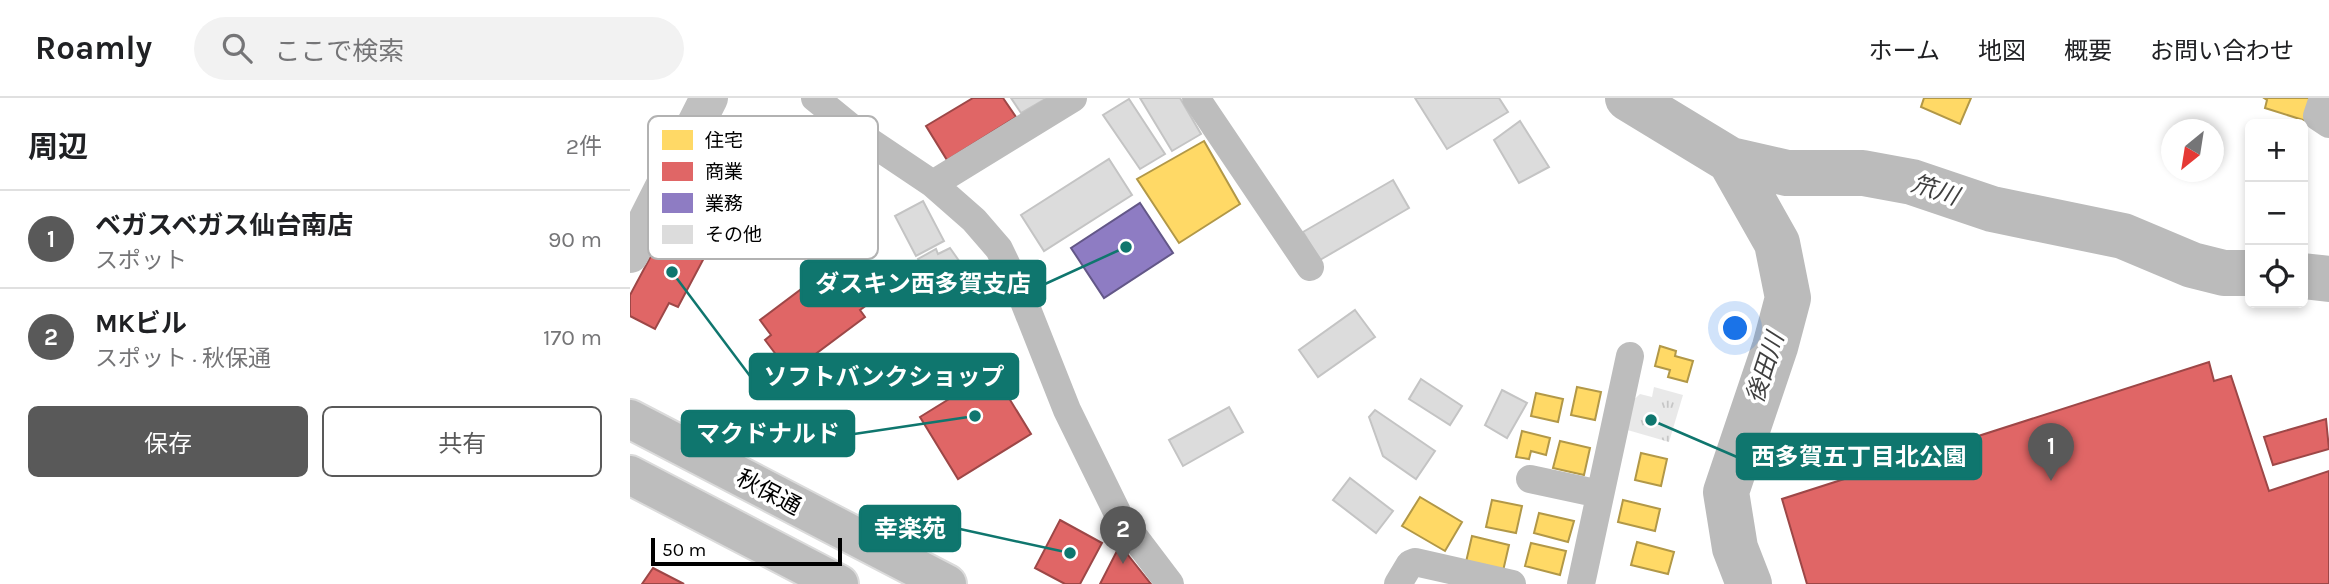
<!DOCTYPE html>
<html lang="ja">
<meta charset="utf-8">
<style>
body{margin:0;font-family:Karla,"Noto Sans JP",sans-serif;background:#f2f2f2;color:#202124}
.controls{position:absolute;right:21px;top:21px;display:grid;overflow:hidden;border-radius:10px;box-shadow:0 4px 10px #0003}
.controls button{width:63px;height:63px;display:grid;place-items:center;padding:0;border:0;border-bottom:2px solid #e0e0e0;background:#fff;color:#202124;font:35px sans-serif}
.compass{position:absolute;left:1531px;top:21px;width:63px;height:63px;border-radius:50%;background:#fff;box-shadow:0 4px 10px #0003;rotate:210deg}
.scale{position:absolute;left:21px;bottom:18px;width:191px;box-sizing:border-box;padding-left:7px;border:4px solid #000;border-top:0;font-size:19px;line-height:24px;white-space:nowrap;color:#000;-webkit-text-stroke:5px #fff;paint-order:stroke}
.you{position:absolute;left:1106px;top:231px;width:24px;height:24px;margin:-18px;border:5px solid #fff;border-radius:50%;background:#1a73e8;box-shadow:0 0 0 10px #1a73e833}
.badge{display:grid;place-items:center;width:46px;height:46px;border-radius:50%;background:#595959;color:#fff;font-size:23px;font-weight:700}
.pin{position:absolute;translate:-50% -58px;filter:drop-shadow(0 2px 4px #0008)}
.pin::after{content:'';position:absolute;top:37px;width:24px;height:21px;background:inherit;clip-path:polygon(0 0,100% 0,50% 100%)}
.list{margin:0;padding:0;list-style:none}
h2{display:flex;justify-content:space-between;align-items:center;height:91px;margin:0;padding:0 28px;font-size:30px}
h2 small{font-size:23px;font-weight:400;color:#757577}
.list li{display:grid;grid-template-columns:46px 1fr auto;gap:21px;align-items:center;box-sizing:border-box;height:98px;padding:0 28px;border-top:2px solid #e0e0e0}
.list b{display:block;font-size:26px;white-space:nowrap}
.list p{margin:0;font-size:23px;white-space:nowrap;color:#757577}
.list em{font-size:23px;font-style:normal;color:#757577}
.actions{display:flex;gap:14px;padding:21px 28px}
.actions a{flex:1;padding:16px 0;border:2px solid #595959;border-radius:10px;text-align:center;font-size:24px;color:#595959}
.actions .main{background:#595959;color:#fff}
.icon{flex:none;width:38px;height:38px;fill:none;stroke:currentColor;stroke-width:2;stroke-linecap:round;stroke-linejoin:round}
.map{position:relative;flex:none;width:1699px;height:486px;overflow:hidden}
header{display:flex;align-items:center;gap:42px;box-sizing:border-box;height:98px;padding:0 35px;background:#fff;border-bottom:2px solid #e0e0e0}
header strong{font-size:33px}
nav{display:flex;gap:38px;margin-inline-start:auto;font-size:24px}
.search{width:490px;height:63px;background:#f2f2f2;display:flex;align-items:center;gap:18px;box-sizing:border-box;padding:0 24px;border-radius:38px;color:#757577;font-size:26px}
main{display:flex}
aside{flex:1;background:#fff}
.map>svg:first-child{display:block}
</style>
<header>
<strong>Roamly</strong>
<div class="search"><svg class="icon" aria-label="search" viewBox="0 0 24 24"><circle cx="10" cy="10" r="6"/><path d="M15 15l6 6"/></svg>ここで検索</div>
<nav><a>ホーム</a><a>地図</a><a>概要</a><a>お問い合わせ</a></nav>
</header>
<main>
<aside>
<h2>周辺<small>2件</small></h2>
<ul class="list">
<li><span class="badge">1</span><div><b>ベガスベガス仙台南店</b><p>スポット</p></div><em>90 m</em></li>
<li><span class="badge">2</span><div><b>MKビル</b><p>スポット · 秋保通</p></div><em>170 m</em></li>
</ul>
<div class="actions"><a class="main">保存</a><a>共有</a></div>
</aside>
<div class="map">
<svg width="1699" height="486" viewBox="0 0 1699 486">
<defs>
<pattern id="park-tufts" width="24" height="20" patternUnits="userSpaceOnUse" patternTransform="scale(1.75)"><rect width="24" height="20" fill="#e9e9e9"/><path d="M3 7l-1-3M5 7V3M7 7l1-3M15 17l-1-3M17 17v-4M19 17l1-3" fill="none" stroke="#c6c6c6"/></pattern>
</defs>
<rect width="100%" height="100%" fill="#fff"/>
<path fill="url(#park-tufts)" d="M1024 289 1053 297 1039 344 994 331 999 306 1010 296 1022 299Z"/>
<path fill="#ffd966" stroke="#b29847" stroke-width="2" d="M1294 0H1341L1330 26 1291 9Z
M1634 0H1683L1676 23 1635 10 1637 2Z
M574 43 610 106 549 145 507 81Z
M1030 248 1046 253 1045 258 1063 263 1057 284 1038 279 1040 272 1025 268Z
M947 289 971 294 965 322 941 317Z
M906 295 933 301 928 324 901 318Z
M892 333 920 340 916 357 901 353 899 361 886 359Z
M930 343 960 350 954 377 923 370Z
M1011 355 1037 361 1031 388 1005 382Z
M790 399 832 424 815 453 772 428Z
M862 402 892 408 886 435 856 429Z
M993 402 1030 411 1025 433 988 424Z
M909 415 944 423 938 444 904 435Z
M842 438 879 447 873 473 836 464Z
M1007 444 1044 454 1038 476 1001 467Z
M901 445 936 453 930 477 895 468Z"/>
<path fill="#e06666" stroke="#9d4747" stroke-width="2" d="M343 0H373L386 19 317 62 296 28Z
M50 104 92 126 48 209 39 205 25 231 0 218V197Z
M210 162 241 204 230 212 235 219 160 275 135 242 141 237 130 222Z
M1579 264 1584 283 1601 278 1639 393 1699 373V486H1177L1152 401Z
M363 274 401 336 328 381 290 319Z
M1696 321 1699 351 1643 367 1634 339Z
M430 422 472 445 450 486H435L405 470Z
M490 447 521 486H470Z
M23 470 54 486H12Z"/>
<path fill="#8e7cc3" stroke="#635788" stroke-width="2" d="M510 105 543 155 474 200 441 150Z"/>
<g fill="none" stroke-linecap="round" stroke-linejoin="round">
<path stroke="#bbb" stroke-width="46" d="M998 0 1100 62 1157 75H1233L1282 84 1362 111 1493 138 1562 167 1594 175H1620
M1100 62 1147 145 1158 200 1145 249 1096 394 1105 450 1119 486
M1673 178 1699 181"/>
</g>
<path fill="#dcdcdc" stroke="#c4c4c4" stroke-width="2" d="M381 0H417L391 15Z
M510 0H550L571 36 542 53Z
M785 0H869L878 14 817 51Z
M499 1 535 56 510 71 473 17Z
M890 23 919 69 889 85 864 42Z
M479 61 502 97 414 153 391 117Z
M763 82 779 110 690 162 673 134Z
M293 103 314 143 286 158 265 118Z
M320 150 334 170 301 187 288 161 306 151 308 156Z
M725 212 745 239 688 279 669 252Z
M791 281 832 308 820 327 779 301Z
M872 292 897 305 877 340 855 327Z
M599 309 613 334 553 368 539 342Z
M745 312 805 353 786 381 753 358 739 319Z
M720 380 763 413 746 435 703 402Z"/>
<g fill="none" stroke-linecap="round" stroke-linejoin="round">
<g stroke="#dbdbdb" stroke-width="42">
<path id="highway" d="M0 321 317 486
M0 377 209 486"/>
</g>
<path stroke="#bdbdbd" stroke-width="28" d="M185 0 233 39 303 86 344 122 369 151 393 201 437 312 490 420 540 486
M566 0 680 169
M1693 0 1687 18 1699 26
M303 86 443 0
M900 381 970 396
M768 486 780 466 785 464 882 486
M951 486 1000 258"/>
<path stroke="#c0c0c0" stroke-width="38" d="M0 156 79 0"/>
<use href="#highway" stroke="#bdbdbd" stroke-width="38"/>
</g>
<g text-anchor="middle" stroke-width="7" stroke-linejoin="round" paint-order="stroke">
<g font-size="23" fill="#000" stroke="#fff">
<text transform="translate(139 394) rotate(28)" y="8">秋保通</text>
</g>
<g font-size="24" font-style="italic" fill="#3f3f3f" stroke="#fff">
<text transform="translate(1305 92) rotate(18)" y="8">笊川</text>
<text transform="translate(1135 270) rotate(-72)" y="8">後田川</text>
</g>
</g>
<rect x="18" y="18" width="230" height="143" rx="10" fill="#fff" stroke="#b2b2b2" stroke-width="2"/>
<rect x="32" y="32" width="31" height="20" fill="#ffd966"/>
<rect x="32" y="64" width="31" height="19" fill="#e06666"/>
<rect x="32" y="95" width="31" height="20" fill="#8e7cc3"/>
<rect x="32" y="127" width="31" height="19" fill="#dcdcdc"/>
<g font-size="19" fill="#000">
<text x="75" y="49">住宅</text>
<text x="75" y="80">商業</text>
<text x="75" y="112">業務</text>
<text x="75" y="143">その他</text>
</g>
<path fill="none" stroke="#0f766e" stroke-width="2.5" d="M496 149L415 186M42 174L120 278M345 318L224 336M1021 322L1107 359M440 455L330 431"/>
<g fill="#0f766e" stroke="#fff" stroke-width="2.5">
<circle cx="496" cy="149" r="7"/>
<circle cx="42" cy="174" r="7"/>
<circle cx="345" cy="318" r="7"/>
<circle cx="1021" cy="322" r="7"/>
<circle cx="440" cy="455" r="7"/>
</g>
<g fill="#0f766e" stroke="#0f766e" stroke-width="2.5">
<rect x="171" y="163" width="244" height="45" rx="7"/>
<rect x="120" y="256" width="268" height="45" rx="7"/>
<rect x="52" y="313" width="172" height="45" rx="7"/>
<rect x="1107" y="336" width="244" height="45" rx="7"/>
<rect x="230" y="408" width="100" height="45" rx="7"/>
</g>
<g font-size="24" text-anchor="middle" font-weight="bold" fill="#fff">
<text x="293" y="194">ダスキン西多賀支店</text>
<text x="254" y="287">ソフトバンクショップ</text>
<text x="138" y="344">マクドナルド</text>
<text x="1229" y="367">西多賀五丁目北公園</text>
<text x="280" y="439">幸楽苑</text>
</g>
</svg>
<div class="controls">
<button>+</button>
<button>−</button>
<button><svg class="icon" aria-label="locate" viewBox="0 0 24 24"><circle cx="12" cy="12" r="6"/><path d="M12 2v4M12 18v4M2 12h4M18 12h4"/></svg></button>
</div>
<svg class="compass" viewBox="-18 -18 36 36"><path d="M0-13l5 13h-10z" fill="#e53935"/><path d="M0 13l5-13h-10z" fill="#757577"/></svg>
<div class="scale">50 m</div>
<div class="you"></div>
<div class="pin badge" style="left:1421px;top:383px">1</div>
<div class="pin badge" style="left:493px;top:466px">2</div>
</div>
</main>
